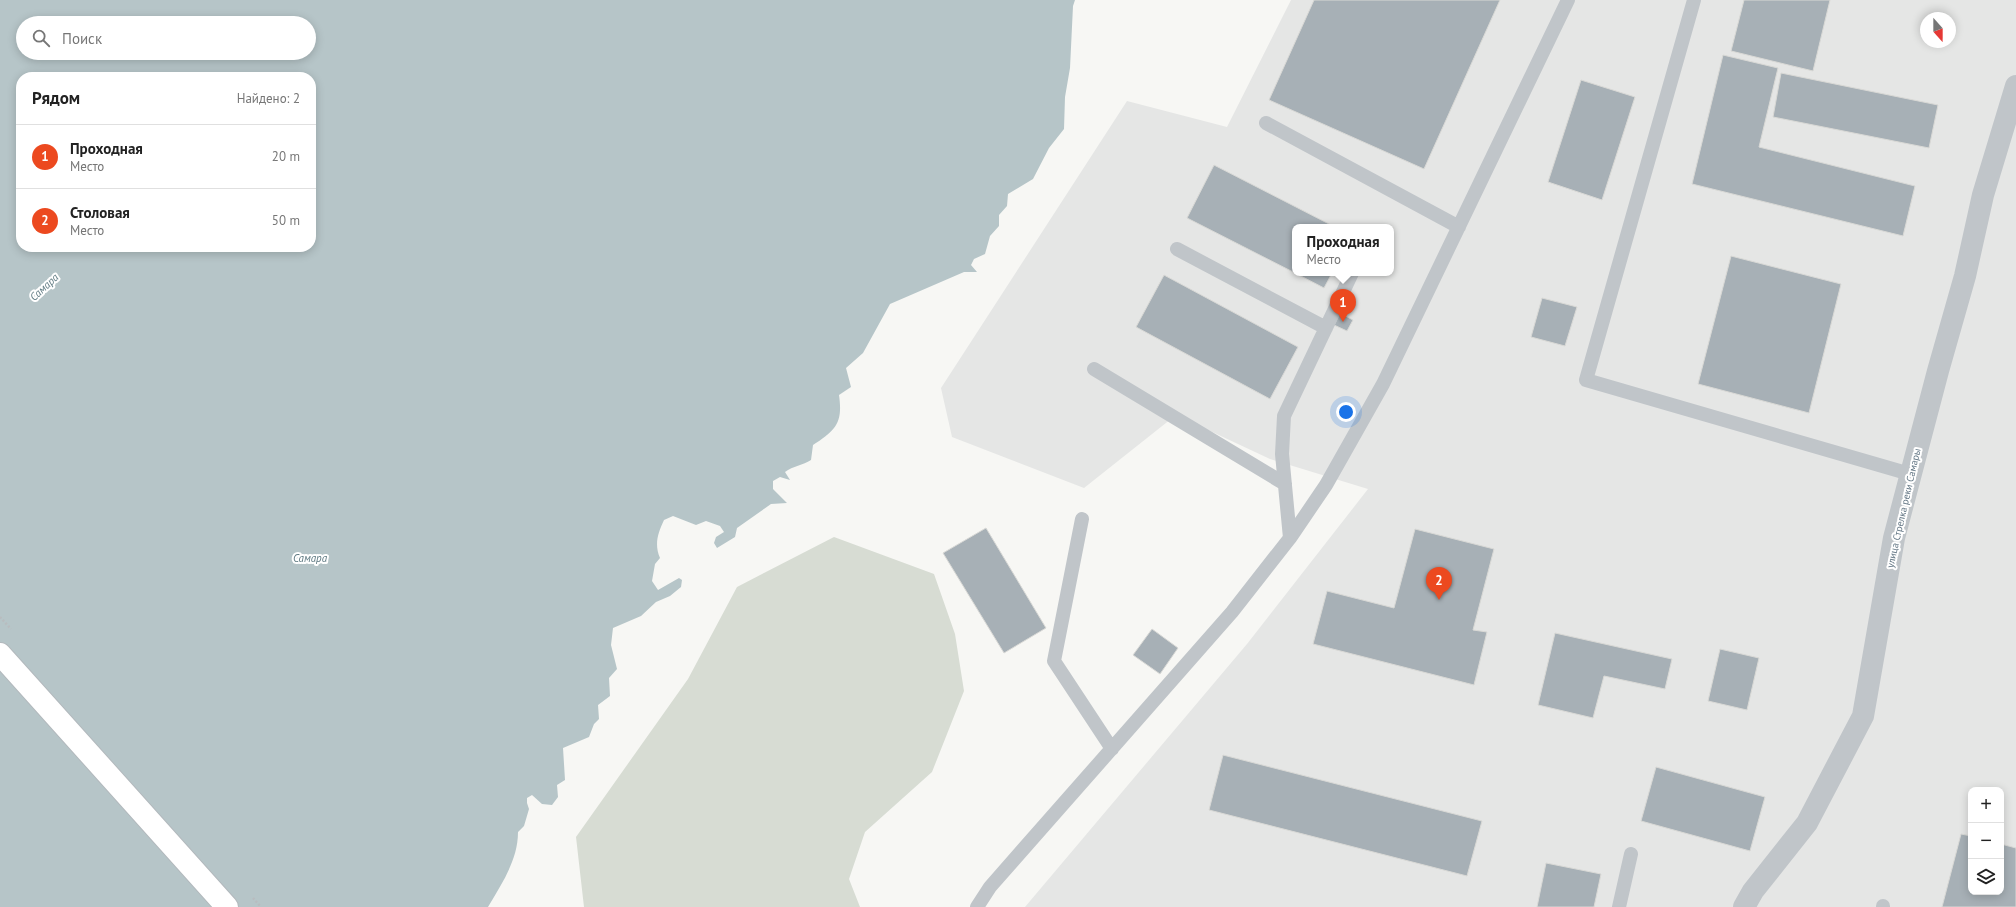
<!DOCTYPE html>
<html lang="ru">
<meta charset="utf-8">
<style>
body{margin:0;font-family:"PT Sans",sans-serif;background:#f6f6f6;color:#222}
.controls{position:absolute;right:12px;bottom:12px;display:grid;overflow:hidden;border-radius:8px;box-shadow:0 2px 10px #0003}
.controls button{width:36px;height:36px;display:grid;place-items:center;padding:0;border:0;border-bottom:1px solid #e0e0e0;background:#fff;color:#222;font:20px sans-serif}
.compass{position:absolute;left:1920px;top:12px;width:36px;height:36px;border-radius:50%;background:#fff;box-shadow:0 2px 10px #0003;rotate:159deg}
.you{position:absolute;left:1346px;top:412px;width:14px;height:14px;margin:-10px;border:3px solid #fff;border-radius:50%;background:#1a73e8;box-shadow:0 0 0 6px #1a73e833}
.badge{display:grid;place-items:center;width:26px;height:26px;border-radius:50%;background:#ec491f;color:#fff;font-size:13px;font-weight:700}
.pin{position:absolute;translate:-50% -33px;filter:drop-shadow(0 1px 2px #0008)}
.pin::after{content:'';position:absolute;top:21px;width:14px;height:12px;background:inherit;clip-path:polygon(0 0,100% 0,50% 100%)}
.popup{position:absolute;left:1292px;top:224px;width:102px;height:52px;box-sizing:border-box;display:grid;place-content:center;border-radius:8px;background:#fff;filter:drop-shadow(0 1px 3px #0005);font-size:13px;white-space:nowrap;color:#767676}
.popup b{font-size:15px;color:#222}
.popup::after{content:'';position:absolute;left:50%;top:100%;margin-left:-8px;border:8px solid transparent;border-top-color:#fff}
.list{margin:0;padding:0;list-style:none}
h2{display:flex;justify-content:space-between;align-items:center;height:52px;margin:0;padding:0 16px;font-size:17px}
h2 small{font-size:13px;font-weight:400;color:#767676}
.list li{display:grid;grid-template-columns:26px 1fr auto;gap:12px;align-items:center;box-sizing:border-box;height:64px;padding:0 16px;border-top:1px solid #e0e0e0}
.list b{display:block;font-size:15px;white-space:nowrap}
.list p{margin:0;font-size:13px;white-space:nowrap;color:#767676}
.list em{font-size:13px;font-style:normal;color:#767676}
.icon{flex:none;width:22px;height:22px;fill:none;stroke:currentColor;stroke-width:2;stroke-linecap:round;stroke-linejoin:round}
.map{position:relative;flex:none;width:2016px;height:907px;overflow:hidden}
.search{position:absolute;background:#fff;box-shadow:0 2px 10px #0003;left:16px;top:16px;width:300px;height:44px;display:flex;align-items:center;gap:10px;box-sizing:border-box;padding:0 14px;border-radius:22px;color:#767676;font-size:15px}
.panel{position:absolute;background:#fff;box-shadow:0 2px 10px #0003;left:16px;top:72px;width:300px;height:180px;border-radius:16px}
.map>svg:first-child{display:block}
</style>
<div class="map">
<svg width="2016" height="907" viewBox="0 0 2016 907">
<rect width="100%" height="100%" fill="#f7f7f4"/>
<path fill="#e5e6e5" fill-rule="evenodd" d="M1291 0H2016V907H1025L1247 644 1368 489 1270 459 1176 415 1084 488 952 437 941 388 1127 101 1227 127ZM1926 18H1950V42H1926ZM1295 227H1391V273H1295ZM1971 790H2001V892H1971Z"/>
<path fill="#d7dcd3" d="M834 537 934 574 955 634 964 691 932 772 865 832 849 879 860 907H584L576 837 688 679 737 587Z"/>
<path fill="#b6c5c8" fill-rule="evenodd" d="M0 0H1075L1073 6 1070 68 1065 97 1064 129 1049 148 1033 179 1008 194 1007 206 999 215V226L990 236 985 254 974 259 971 265 977 272H964L890 304 863 353 846 368 851 387 839 395C843 423 836 430 813 445L811 460C803 465 793 466 785 472L790 480 780 477 773 481V489L787 503 771 504 737 528 735 537 717 548 714 543 716 537 724 532 720 526 706 521 696 525 673 516 664 520C658 533 654 544 660 558L655 564 652 581 658 590 679 578 682 580 681 587 670 596 656 602 641 616 613 628 611 645 617 669 609 678 610 696 598 705 599 719 594 724 589 737 563 748 565 780 557 785 558 797 552 805 542 804 532 795 527 798V803L529 809 524 826 518 832C518 860 502 883 488 907H0ZM23 23H309V53H23ZM21 77H311V247H21Z"/>
<path fill="#a7b0b6" stroke="#d9d9d6" d="M1314 0H1500L1424 169 1269 100Z
M1744 0H1830L1813 71 1731 51Z
M1723 55 1778 68 1759 147 1915 186 1903 236 1692 184Z
M1781 73 1938 105 1929 148 1773 117Z
M1581 80 1635 97 1602 200 1548 182Z
M1214 165 1335 227H1295V273L1187 218Z
M1731 256 1841 284 1809 413 1698 384Z
M1295 273H1332L1324 288Z
M1164 275 1298 347 1270 399 1136 327Z
M1542 298 1577 307 1565 346 1531 337Z
M1340 313 1353 320 1347 331 1334 325Z
M986 528 1046 628 1004 653 943 553Z
M1415 529 1494 549 1473 630 1487 632 1474 685 1313 644 1327 591 1394 608Z
M1152 629 1178 648 1160 674 1133 655Z
M1555 633 1672 659 1665 689 1604 676 1593 718 1538 705Z
M1720 649 1759 658 1747 710 1708 701Z
M1223 755 1482 821 1467 876 1209 810Z
M1656 767 1765 797 1750 851 1641 821Z
M1961 834 1971 836V892H2001V844L2016 848V907H1942Z
M1546 863 1601 874 1594 907H1537Z"/>
<g fill="none" stroke-linecap="round" stroke-linejoin="round">
<g stroke="#b3b9bd" stroke-width="24">
<path id="primary" d="M0 654 227 907"/>
</g>
<path stroke="#b8bcbf" stroke-width="2.5" stroke-dasharray="2 2" stroke-linecap="butt" d="M0 617 11 629
M253 898 261 907"/>
<path stroke="#c0c5c9" stroke-width="14" d="M1694 0 1586 380 1910 474
M1266 123 1459 227
M1177 249 1326 328
M1094 369 1285 484
M1082 519 1054 661 1112 749
M1290 538 1282 454 1284 416 1352 273
M977 907 990 887 1232 612 1290 538 1326 485 1383 384 1568 0
M1619 907 1631 854
M1883 907V906"/>
<path stroke="#c0c5c9" stroke-width="22" d="M1744 907 1753 891 1807 823 1863 716 1894 538 1938 371 1965 276 1983 195 2016 86"/>
<use href="#primary" stroke="#fff" stroke-width="22"/>
</g>
<g text-anchor="middle" stroke-width="4" stroke-linejoin="round" paint-order="stroke">
<g font-size="10" fill="#657886" stroke="#fff">
<text transform="translate(1903 508) rotate(-77)" y="4">улица Стрелка реки Самары</text>
</g>
<g font-size="11" font-style="italic" fill="#607b83" stroke="#fff">
<text transform="translate(44 287) rotate(-43)" y="4">Самара</text>
<text x="310" y="562">Самара</text>
</g>
</g>
</svg>
<div class="controls">
<button>+</button>
<button>−</button>
<button><svg class="icon" aria-label="layers" viewBox="0 0 24 24"><path d="M12 4l9 5-9 5-9-5zM3 14l9 5 9-5"/></svg></button>
</div>
<svg class="compass" viewBox="-18 -18 36 36"><path d="M0-13l5 13h-10z" fill="#e53935"/><path d="M0 13l5-13h-10z" fill="#767676"/></svg>
<div class="you"></div>
<div class="pin badge" style="left:1343px;top:322px">1</div>
<div class="popup"><b>Проходная</b>Место</div>
<div class="pin badge" style="left:1439px;top:600px">2</div>
<div class="search"><svg class="icon" aria-label="search" viewBox="0 0 24 24"><circle cx="10" cy="10" r="6"/><path d="M15 15l6 6"/></svg>Поиск</div>
<section class="panel">
<h2>Рядом<small>Найдено: 2</small></h2>
<ul class="list">
<li><span class="badge">1</span><div><b>Проходная</b><p>Место</p></div><em>20 m</em></li>
<li><span class="badge">2</span><div><b>Столовая</b><p>Место</p></div><em>50 m</em></li>
</ul>
</section>
</div>
